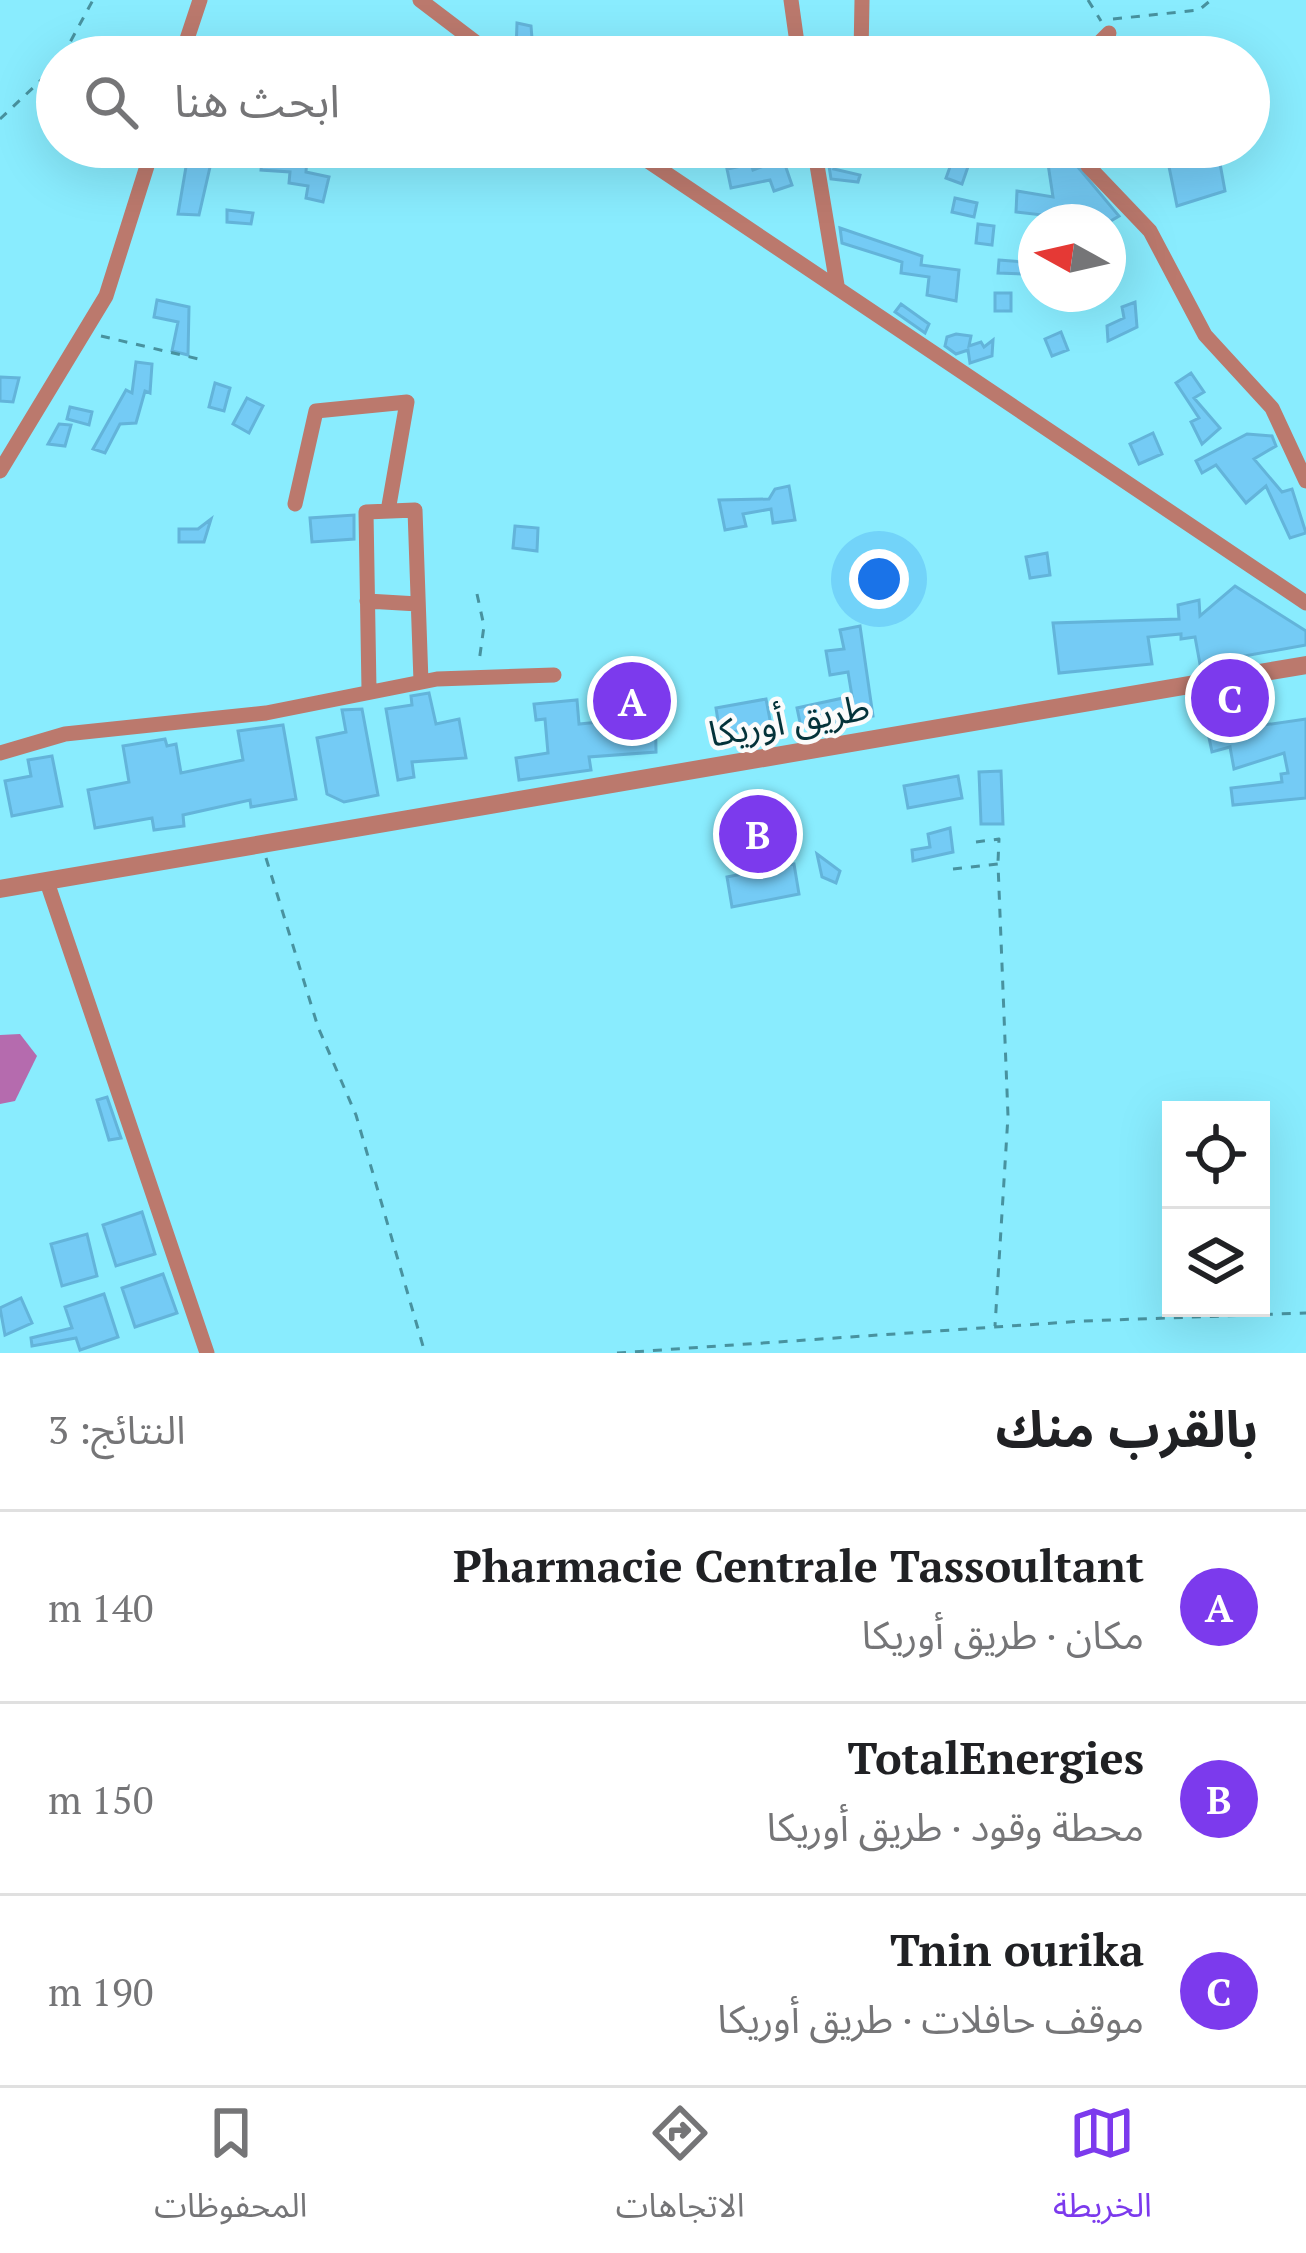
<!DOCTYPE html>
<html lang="ar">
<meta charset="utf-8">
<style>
body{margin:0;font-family:"PT Serif","Noto Sans Arabic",serif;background:#f6f6f6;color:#202124;direction:rtl}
.controls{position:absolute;right:36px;bottom:36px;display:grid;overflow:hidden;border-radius:0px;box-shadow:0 12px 48px #0002}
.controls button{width:108px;height:108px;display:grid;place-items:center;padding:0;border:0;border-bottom:3px solid #e0e0e0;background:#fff;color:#202124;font:60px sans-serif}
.compass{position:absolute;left:1018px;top:204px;width:108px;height:108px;border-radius:50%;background:#fff;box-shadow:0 12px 48px #0002;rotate:278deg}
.you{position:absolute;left:879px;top:579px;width:42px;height:42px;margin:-30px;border:9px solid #fff;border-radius:50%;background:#1a73e8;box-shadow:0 0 0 18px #1a73e833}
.badge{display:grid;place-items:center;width:78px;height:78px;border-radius:50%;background:#7c3aed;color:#fff;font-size:39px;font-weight:700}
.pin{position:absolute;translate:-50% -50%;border:6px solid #fff;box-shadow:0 3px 12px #0006}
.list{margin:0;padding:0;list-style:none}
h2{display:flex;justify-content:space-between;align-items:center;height:156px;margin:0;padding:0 48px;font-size:51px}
h2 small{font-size:39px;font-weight:400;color:#757577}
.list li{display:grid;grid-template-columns:78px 1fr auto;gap:36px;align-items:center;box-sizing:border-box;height:192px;padding:0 48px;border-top:3px solid #e0e0e0}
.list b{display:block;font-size:45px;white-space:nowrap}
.list p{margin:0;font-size:39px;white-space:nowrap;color:#757577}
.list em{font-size:39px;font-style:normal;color:#757577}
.icon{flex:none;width:66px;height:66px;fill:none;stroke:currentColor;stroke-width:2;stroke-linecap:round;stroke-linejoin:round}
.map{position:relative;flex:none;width:1306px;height:1353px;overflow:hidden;direction:ltr}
.search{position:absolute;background:#fff;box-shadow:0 12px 48px #0002;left:36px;right:36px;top:36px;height:132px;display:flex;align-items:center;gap:30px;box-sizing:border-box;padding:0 42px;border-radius:66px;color:#757577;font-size:45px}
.sheet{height:732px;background:#fff}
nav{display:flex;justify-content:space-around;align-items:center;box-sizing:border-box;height:168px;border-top:3px solid #e0e0e0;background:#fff;font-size:33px;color:#757577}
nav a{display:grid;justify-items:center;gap:6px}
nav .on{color:#7c3aed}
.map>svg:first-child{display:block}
</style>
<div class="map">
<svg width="1306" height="1353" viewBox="0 0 1306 1353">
<rect width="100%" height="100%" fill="#89ecfe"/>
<path fill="#b56bae" d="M20 1034 37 1056 15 1101 0 1104V1035Z"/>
<path fill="#74cbf5" stroke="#63b4da" stroke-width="3" d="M517 23 531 26 533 51H516Z
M263 147H299V154L307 157 306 172 329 177 323 202 306 198 308 186 289 183 290 172 261 170Z
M826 147H851L834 169 860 175 858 182 831 179Z
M1165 147H1217L1225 191 1177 206Z
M189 149 213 154 199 215 178 214Z
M955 153 971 158 962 184 946 178Z
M783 159 792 185 774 191 770 180 731 188 727 169 751 164 753 170Z
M1072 160 1119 216 1109 222H1043V215L1016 212 1017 191 1053 197 1048 164Z
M955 198 977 203 974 217 952 212Z
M227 210 253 213 251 224 227 222Z
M978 224 994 226 992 245 976 243Z
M840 228 922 256 921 265 959 270 956 301 927 295 929 277 901 273 902 262 842 243Z
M999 260 1023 262 1022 274 998 273Z
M995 293H1011V311H995Z
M157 300 189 307 188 355 172 351 178 322 154 317Z
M1135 302 1137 327 1108 341 1107 326 1124 318 1122 307Z
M901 304 929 324 925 333 895 312Z
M1061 332 1068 350 1052 356 1045 339Z
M956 334 971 336 969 346 981 342 984 347 993 340 992 356 970 363 968 350 956 354 945 346 947 337Z
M136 362 152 364 150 393 145 391 136 423 120 424 105 453 93 449 126 390 132 393Z
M1191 373 1204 392 1194 398 1220 428 1202 444 1191 422 1199 418 1176 383Z
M0 377 19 378 13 402 0 401Z
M215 383 230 388 224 411 209 407Z
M247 398 263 406 249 433 233 424Z
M70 407 92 412 89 425 67 419Z
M59 424 71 425 65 446 48 444Z
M1153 433 1162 454 1139 464 1130 444Z
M1247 434 1272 436 1276 446 1254 459 1282 492 1292 489 1306 533 1290 538 1266 486 1246 503 1216 465 1202 473 1196 461Z
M789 486 795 520 773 523 771 509 743 514 746 526 725 530 719 500 769 499 775 489Z
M354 515V539L312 542 310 518Z
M211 519 204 542H179V529H198Z
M515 526 538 528 537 551 513 548Z
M1047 553 1050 575 1030 578 1026 557Z
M1235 586 1306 631V645L1200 664 1195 637 1181 639V634L1148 637 1152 664 1059 673 1053 623 1179 619 1178 605 1199 600 1200 616Z
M860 626 873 716 801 727 797 708 852 696 848 672 830 675 826 651 844 649 840 630Z
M608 676 655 682 656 752 589 757 591 770 519 780 516 758 548 753 545 719 536 720 534 704 577 700 579 724 610 721Z
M429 693 436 724 459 719 466 758 412 762 414 777 398 780 386 709 412 705 411 696Z
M766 699 771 725 720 734 716 708Z
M362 709 378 795 344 802 327 794 317 738 346 732 342 710Z
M1306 719V798L1233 805 1231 788 1282 782 1281 774 1288 773 1284 753 1234 769 1230 747 1212 752 1208 733Z
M283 725 296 799 251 807 250 800 183 815 184 826 154 830 152 818 95 828 88 790 129 782 123 746 165 739 167 746 176 744 181 773 243 760 238 731Z
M52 756 62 806 12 816 5 781 31 776 28 760Z
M1001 771 1003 824H981L979 772Z
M958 776 962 798 908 808 904 786Z
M764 819 769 848 754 851 749 821Z
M950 828 953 852 913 861 912 850 930 847 928 834Z
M817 854 840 871 836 883 822 877Z
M794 864 799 894 732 907 727 877Z
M107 1097 121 1138 109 1140 97 1100Z
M142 1212 155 1254 116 1266 103 1225Z
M87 1234 97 1276 62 1286 51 1244Z
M163 1274 177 1313 135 1327 122 1288Z
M104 1294 118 1337 80 1350 76 1338 32 1346 31 1338 72 1328 65 1307Z
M21 1298 32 1323 5 1335 0 1308Z"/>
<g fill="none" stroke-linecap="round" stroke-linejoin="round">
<path stroke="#48929f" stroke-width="3" stroke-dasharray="9 9" stroke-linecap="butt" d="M1088 0 1101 21
M1113 19 1199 10 1211 0
M874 54 1080 43
M62 57 93 0
M814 57 847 55
M1249 106 1269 110
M0 119 57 65
M101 336 203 360
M477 594 484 626 479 662
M976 842 999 839 998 862
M266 858 318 1027 356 1115 425 1353
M953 869 998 864 1008 1116 995 1326
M617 1353 1083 1321 1306 1313"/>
<path stroke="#bb796d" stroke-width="15" d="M420 0 495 57
M791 0 799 57
M861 54 862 0
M181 57 200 0
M1085 57 1109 33
M1124 57 1125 48
M627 147 1306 603
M814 147 837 285
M1079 147 1088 166 1150 231 1205 335 1272 408 1306 481
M1130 147 1131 157
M0 471 106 296 153 147
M295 504 316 411 407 402 388 511
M367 601 418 604
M369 690 366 512 415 510 421 682
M0 753 65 734 266 713 437 679 554 675
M47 882 207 1353"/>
<path stroke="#bb796d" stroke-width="18" d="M0 889 1306 665"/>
</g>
<g text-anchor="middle" stroke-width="9" stroke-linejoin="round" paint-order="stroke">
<g font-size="36" fill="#04333a" stroke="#fbfbfb">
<text transform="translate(789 720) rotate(-10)" y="13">طريق أوريكا</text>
</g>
</g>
</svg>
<div class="controls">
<button><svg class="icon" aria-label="locate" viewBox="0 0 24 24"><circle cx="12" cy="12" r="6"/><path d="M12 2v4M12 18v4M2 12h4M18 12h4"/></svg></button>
<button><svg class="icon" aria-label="layers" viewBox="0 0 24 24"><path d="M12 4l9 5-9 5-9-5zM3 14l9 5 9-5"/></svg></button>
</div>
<svg class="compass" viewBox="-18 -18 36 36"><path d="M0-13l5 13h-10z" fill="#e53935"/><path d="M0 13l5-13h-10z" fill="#757577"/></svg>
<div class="you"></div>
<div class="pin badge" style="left:632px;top:701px">A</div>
<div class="pin badge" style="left:758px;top:834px">B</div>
<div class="pin badge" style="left:1230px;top:698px">C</div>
<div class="search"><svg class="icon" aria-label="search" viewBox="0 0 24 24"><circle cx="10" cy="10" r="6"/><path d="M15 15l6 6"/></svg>ابحث هنا</div>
</div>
<section class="sheet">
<h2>بالقرب منك<small>النتائج: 3</small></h2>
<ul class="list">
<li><span class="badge">A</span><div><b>Pharmacie Centrale Tassoultant</b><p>مكان · طريق أوريكا</p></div><em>140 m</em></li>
<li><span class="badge">B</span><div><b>TotalEnergies</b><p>محطة وقود · طريق أوريكا</p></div><em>150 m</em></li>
<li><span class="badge">C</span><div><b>Tnin ourika</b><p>موقف حافلات · طريق أوريكا</p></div><em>190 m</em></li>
</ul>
</section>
<nav>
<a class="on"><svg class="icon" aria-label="map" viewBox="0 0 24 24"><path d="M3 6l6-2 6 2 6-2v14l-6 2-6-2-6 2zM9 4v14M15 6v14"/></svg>الخريطة</a>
<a><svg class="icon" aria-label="directions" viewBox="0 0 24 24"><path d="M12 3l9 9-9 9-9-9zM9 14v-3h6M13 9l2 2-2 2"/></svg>الاتجاهات</a>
<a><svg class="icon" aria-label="saved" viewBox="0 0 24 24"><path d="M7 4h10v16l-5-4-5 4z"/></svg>المحفوظات</a>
</nav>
